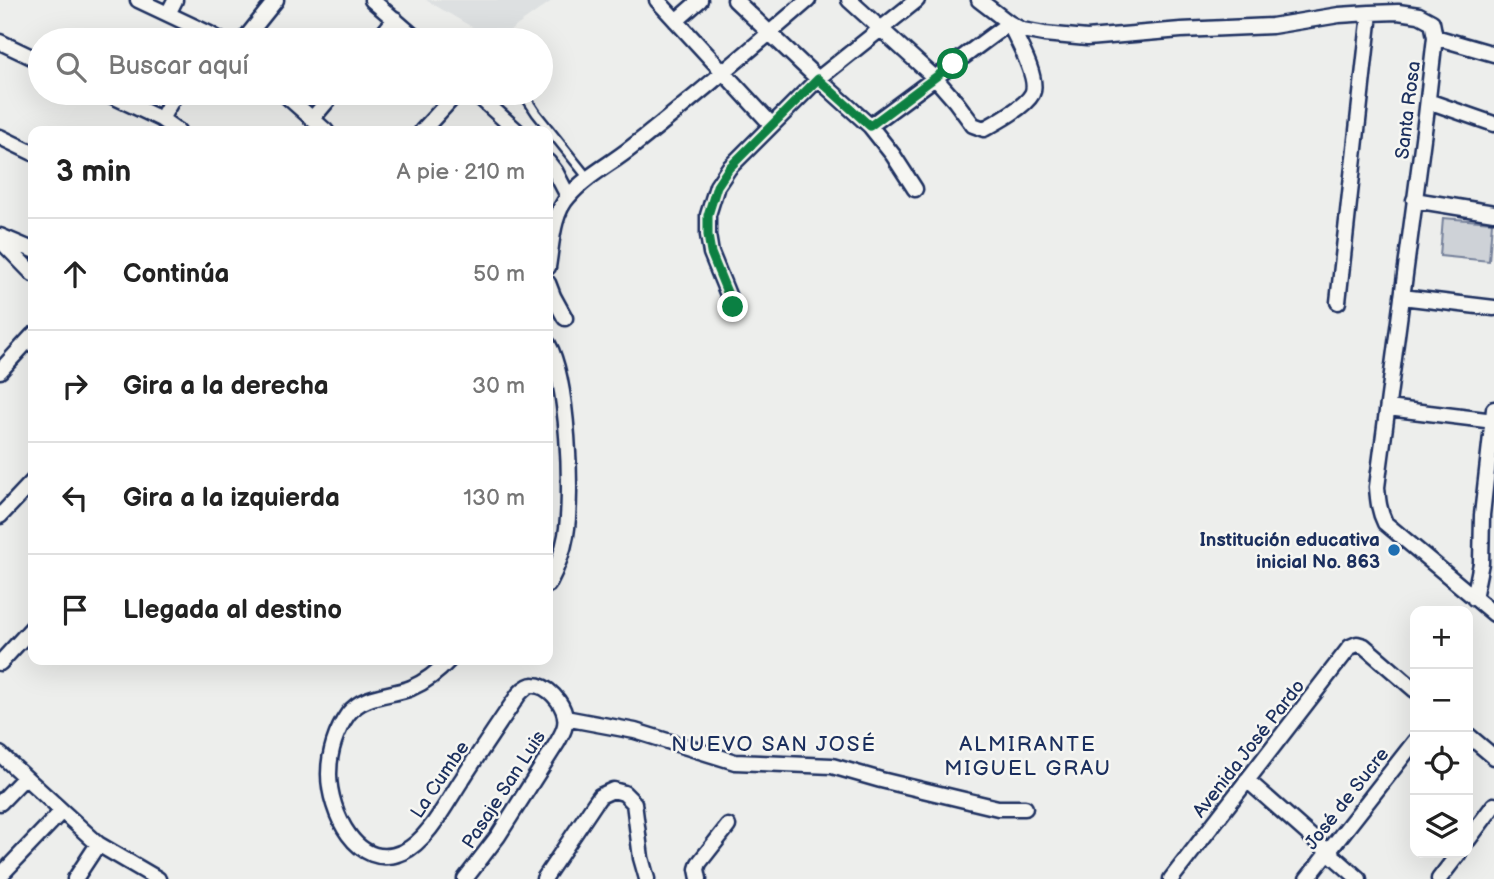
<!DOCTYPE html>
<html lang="es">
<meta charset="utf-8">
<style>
body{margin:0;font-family:"Balsamiq Sans",sans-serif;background:#f2f2f2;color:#222}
.controls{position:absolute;right:21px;bottom:21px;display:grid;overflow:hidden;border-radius:14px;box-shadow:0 7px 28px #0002}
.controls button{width:63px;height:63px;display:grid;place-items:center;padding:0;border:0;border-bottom:2px solid #e0e0e0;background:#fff;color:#222;font:35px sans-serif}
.stop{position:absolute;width:21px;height:21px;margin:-16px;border:5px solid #0b8043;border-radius:50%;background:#fff}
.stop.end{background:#0b8043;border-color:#fff;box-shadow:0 2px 7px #0008}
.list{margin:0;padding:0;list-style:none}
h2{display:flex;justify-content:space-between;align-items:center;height:91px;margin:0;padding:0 28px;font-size:30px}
h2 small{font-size:23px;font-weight:400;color:#767676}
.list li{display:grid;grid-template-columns:46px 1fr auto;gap:21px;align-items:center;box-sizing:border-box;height:112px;padding:0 28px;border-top:2px solid #e0e0e0}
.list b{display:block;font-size:26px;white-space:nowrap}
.list em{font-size:23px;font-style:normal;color:#767676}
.icon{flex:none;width:38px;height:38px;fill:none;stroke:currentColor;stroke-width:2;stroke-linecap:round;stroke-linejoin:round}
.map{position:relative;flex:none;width:1494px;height:879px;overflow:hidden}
.search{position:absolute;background:#fff;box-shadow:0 7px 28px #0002;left:28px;top:28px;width:525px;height:77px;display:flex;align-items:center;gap:18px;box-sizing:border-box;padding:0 24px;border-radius:38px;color:#767676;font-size:26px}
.panel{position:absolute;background:#fff;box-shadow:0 7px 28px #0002;left:28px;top:126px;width:525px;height:539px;border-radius:14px}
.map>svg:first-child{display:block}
</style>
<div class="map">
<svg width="1494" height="879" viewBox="0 0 1494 879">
<rect width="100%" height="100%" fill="#edeeec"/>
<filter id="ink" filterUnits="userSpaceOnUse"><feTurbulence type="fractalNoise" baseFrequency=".0143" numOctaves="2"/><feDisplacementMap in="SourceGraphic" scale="14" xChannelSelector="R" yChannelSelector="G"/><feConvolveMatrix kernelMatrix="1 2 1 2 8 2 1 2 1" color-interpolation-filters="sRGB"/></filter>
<g filter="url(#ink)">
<path fill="#dde0e1" d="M426 0H553L497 40H494Z"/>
<path fill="#ced2d7" stroke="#74809a" stroke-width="2" d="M1443 218 1492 222 1489 261 1440 256Z"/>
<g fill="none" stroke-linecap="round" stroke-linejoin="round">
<g stroke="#1b2f5e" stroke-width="12">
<path id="lane" d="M523 93 536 113 588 178"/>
</g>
<g stroke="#1b2f5e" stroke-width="19">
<path id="street" d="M138 0 208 33 220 40
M372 0 418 40
M657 0 771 124
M735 0 818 79 870 126 893 155 915 189
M849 0 935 78 956 102 973 125 984 129C997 122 1025 107 1032 94 1040 79 1016 38 1009 23L870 126
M979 0 1009 23 1022 30 1044 34 1087 38 1181 30 1272 26 1339 15 1370 13 1398 12 1419 15 1432 22 1435 37 1426 116 1377 487C1378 500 1379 511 1385 523L1494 614
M168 14 175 0
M676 21 700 0
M1435 37 1494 54
M244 40 276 0
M378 40 395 19
M0 42 40 61
M106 93 161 119 178 131
M283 93 326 131
M475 93 517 131
M1428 101 1494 124
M161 119 176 93
M312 119 334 93
M422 131 457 93
M0 137 33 153
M548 162 555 171 568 196
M1414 200 1494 213
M0 236 33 250
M0 240 33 274
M548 267C552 244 552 214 569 196 586 176 611 164 632 147 692 100 750 50 808 0
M548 283 553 296 565 318
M1402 297 1494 308
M1338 302 1370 13
M733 307 711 253 708 235V215L717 186 729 168 818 79 917 0
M548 344C568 379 573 494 566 535 563 553 557 568 548 585
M0 371 33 335
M1388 408 1494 421
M0 516 33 481
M1474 598 1481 563 1482 515 1494 409
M449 660C439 671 425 682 411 688 390 696 363 694 348 714 336 731 329 753 329 774 329 811 357 873 403 852 428 841 448 800 463 778 481 750 500 722 519 694 522 691 527 685 533 685 548 685 562 702 565 716 567 726 562 734 557 743L498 836 465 879
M0 663 33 627
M565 718 635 731 735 762 832 766 881 780 998 808H1025
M1468 735 1494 757
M0 754 98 844 158 879
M1247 780 1359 879
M0 803 25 777
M1468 840 1494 805
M0 876 62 811
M75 879 98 844
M544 879 595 803 600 796 613 790 624 793 634 803 641 858 647 879
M699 879 697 869 699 863 728 826
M1171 879 1350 647 1357 644 1364 646 1415 690
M1307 879 1415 741
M1439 879 1459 853"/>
</g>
<use href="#lane" stroke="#f6f6f2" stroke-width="7"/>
<use href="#street" stroke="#f6f6f2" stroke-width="14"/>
</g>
</g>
<g fill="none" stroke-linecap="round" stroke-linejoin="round" filter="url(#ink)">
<path stroke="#0b8043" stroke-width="9" d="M733 307 711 253 708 235V215L717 186 729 168 818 79 870 126 953 64"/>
</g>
<circle fill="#1f6fb2" stroke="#f6f6f2" stroke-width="2.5" cx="1394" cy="550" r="7"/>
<g text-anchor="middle" stroke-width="5" stroke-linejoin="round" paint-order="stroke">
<g font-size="19" fill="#1b2f5e" stroke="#f6f6f2">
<text transform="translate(1407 110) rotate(-83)" y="7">Santa Rosa</text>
<text transform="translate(1248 748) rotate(-52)" y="7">Avenida José Pardo</text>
<text transform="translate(439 779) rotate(-56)" y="7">La Cumbe</text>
<text transform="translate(503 789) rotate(-57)" y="7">Pasaje San Luis</text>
<text transform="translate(1346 798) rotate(-52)" y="7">José de Sucre</text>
</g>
<g font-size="19" font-weight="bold" fill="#1b2f5e" stroke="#f6f6f2" text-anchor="end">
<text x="1380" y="546">Institución educativa<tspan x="1380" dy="22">inicial No. 863</tspan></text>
</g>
<g font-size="21" letter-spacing="2" fill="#1b2f5e" stroke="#f6f6f2">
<text x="774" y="751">NUEVO SAN JOSÉ</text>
<text x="1028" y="751">ALMIRANTE<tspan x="1028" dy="24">MIGUEL GRAU</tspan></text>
</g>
</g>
</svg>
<div class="controls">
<button>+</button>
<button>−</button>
<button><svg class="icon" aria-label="locate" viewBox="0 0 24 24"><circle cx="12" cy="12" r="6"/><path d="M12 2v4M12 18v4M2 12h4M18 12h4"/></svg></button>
<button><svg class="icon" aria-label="layers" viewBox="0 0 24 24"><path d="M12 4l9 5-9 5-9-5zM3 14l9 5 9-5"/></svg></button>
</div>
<div class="stop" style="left:953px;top:64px"></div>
<div class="stop end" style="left:733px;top:307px"></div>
<div class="search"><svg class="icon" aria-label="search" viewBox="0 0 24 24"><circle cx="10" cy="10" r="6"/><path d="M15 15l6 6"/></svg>Buscar aquí</div>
<section class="panel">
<h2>3 min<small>A pie · 210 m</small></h2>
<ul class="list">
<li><svg class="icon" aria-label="ahead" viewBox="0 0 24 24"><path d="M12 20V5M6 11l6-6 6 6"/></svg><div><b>Continúa</b></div><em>50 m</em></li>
<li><svg class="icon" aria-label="right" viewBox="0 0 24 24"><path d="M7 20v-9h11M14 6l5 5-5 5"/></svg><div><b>Gira a la derecha</b></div><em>30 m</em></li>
<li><svg class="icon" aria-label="left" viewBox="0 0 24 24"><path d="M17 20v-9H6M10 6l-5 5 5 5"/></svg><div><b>Gira a la izquierda</b></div><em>130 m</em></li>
<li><svg class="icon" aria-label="arrive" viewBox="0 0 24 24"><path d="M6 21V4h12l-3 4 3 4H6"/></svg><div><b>Llegada al destino</b></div></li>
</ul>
</section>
</div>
